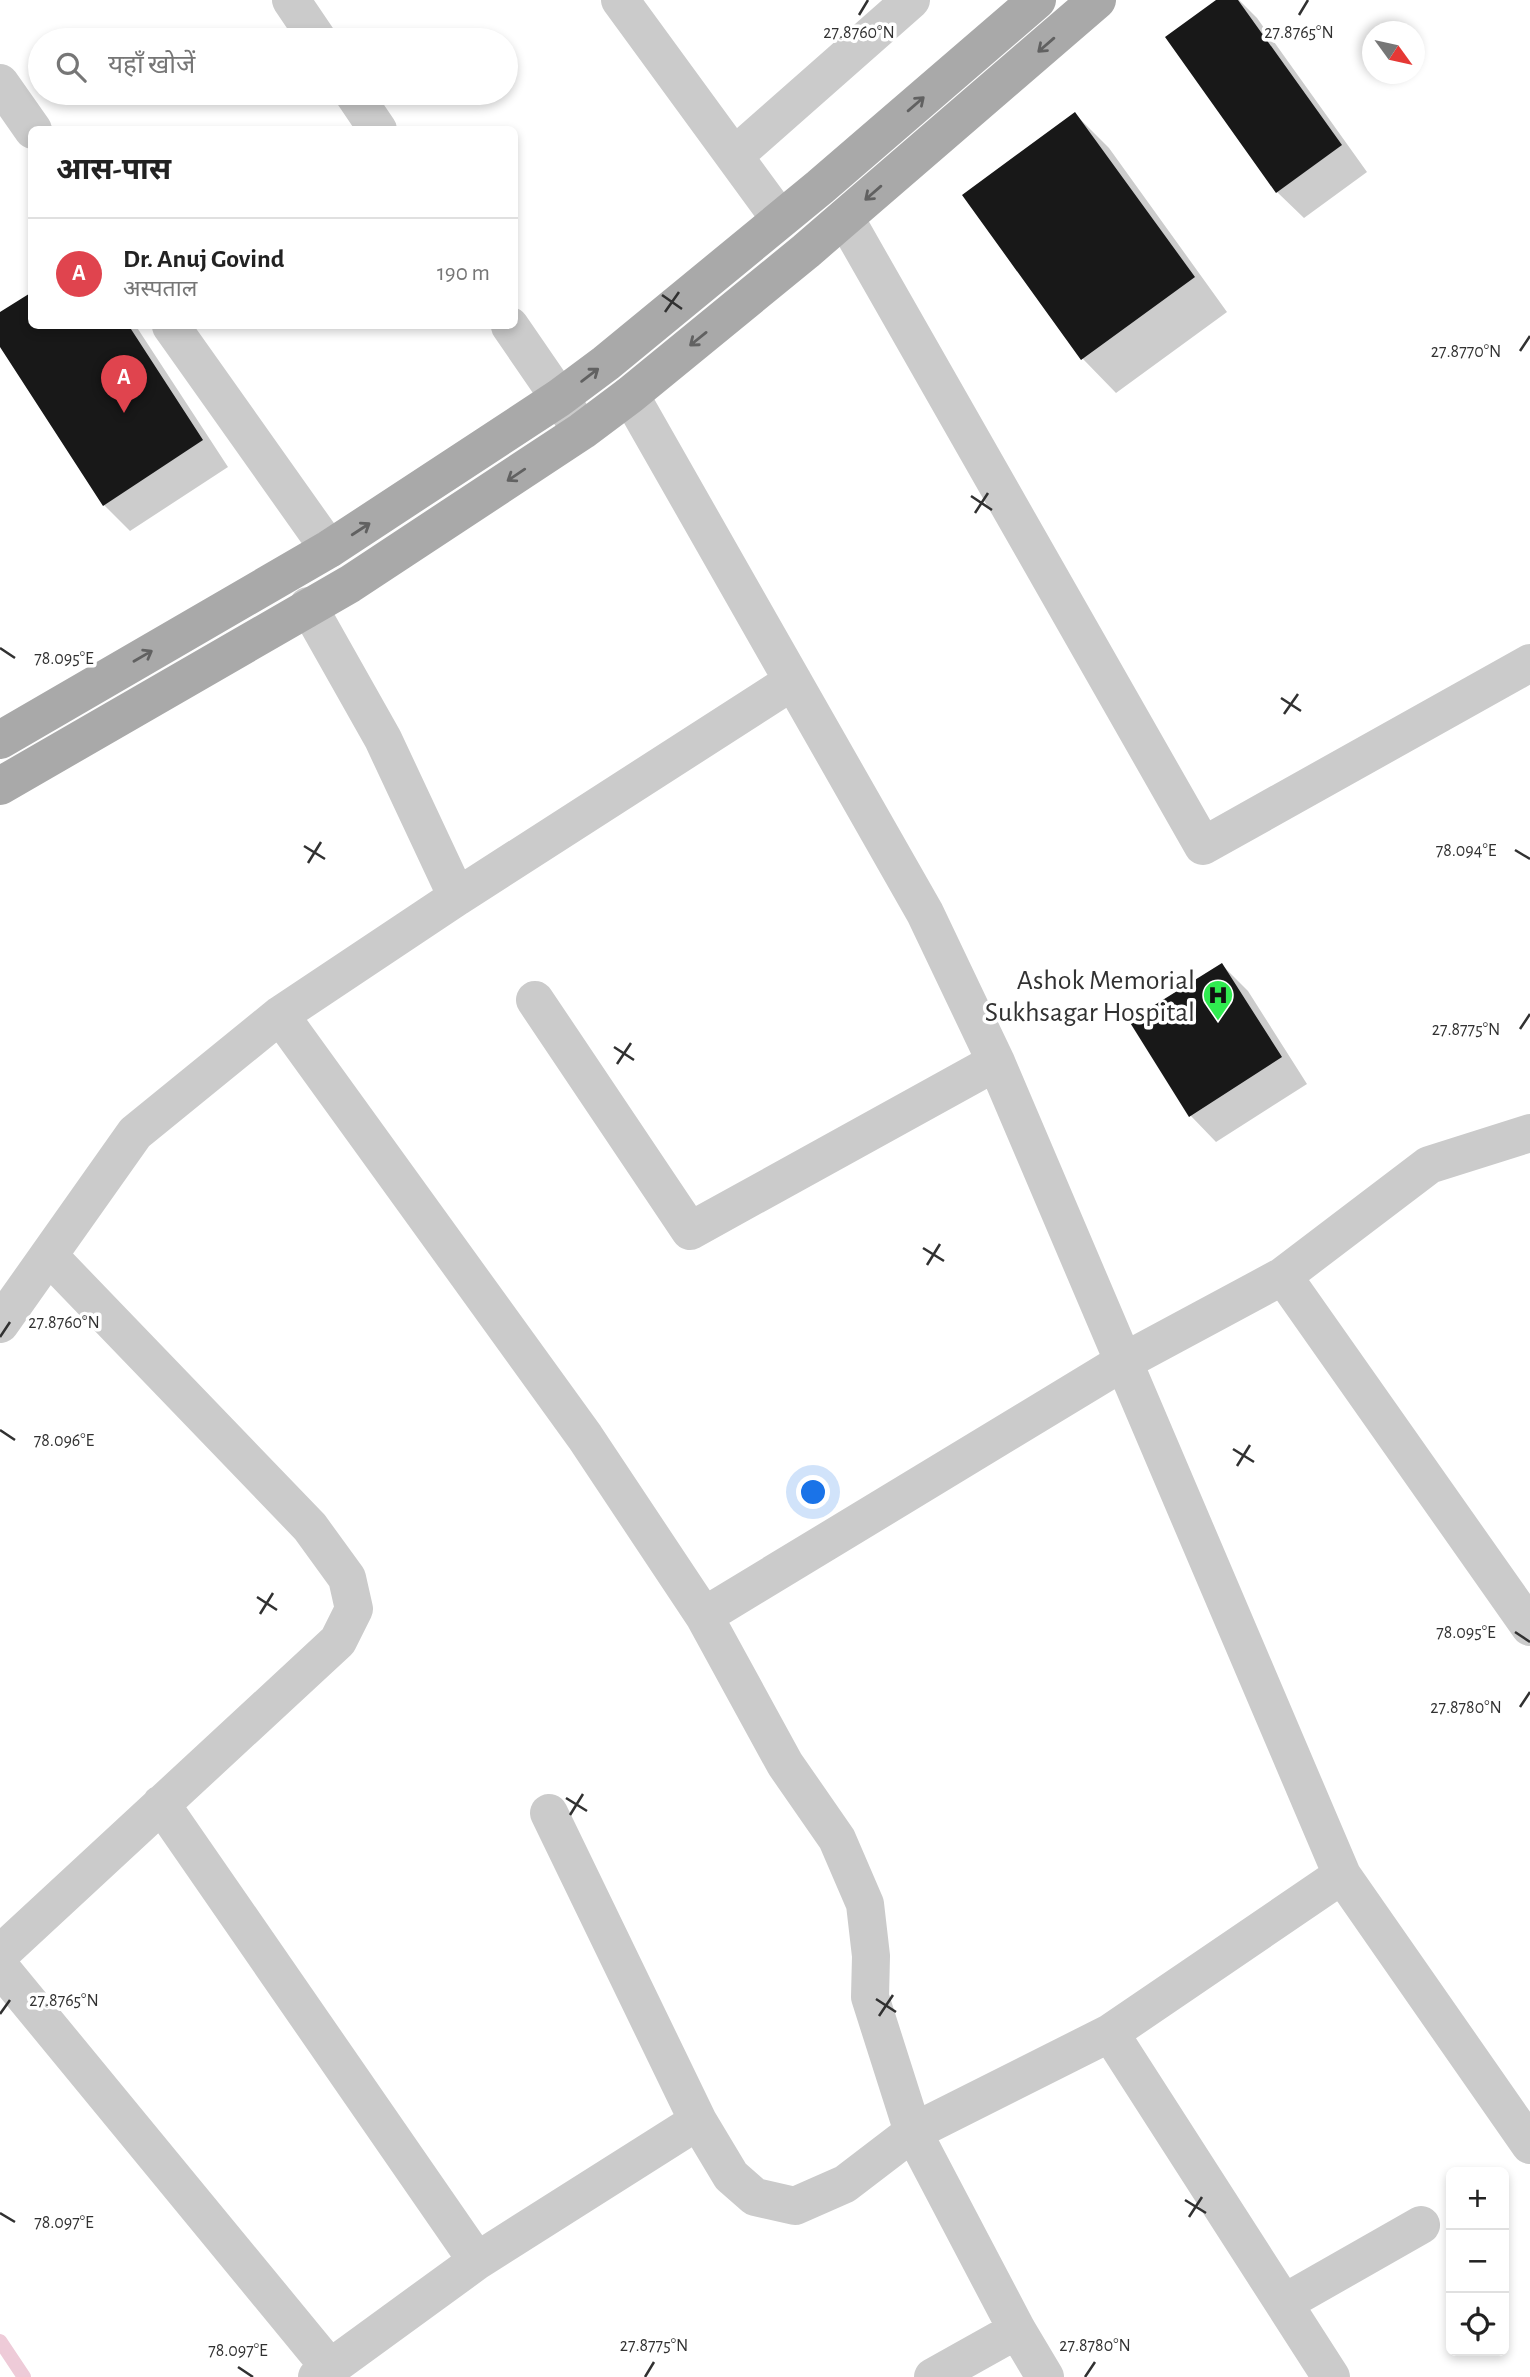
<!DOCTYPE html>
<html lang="hi">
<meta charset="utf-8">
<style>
body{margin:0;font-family:"Alegreya Sans","Noto Sans Devanagari",sans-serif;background:#f2f2f2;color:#222}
.controls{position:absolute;right:21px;bottom:21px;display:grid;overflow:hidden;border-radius:10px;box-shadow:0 4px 10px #0003}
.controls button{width:63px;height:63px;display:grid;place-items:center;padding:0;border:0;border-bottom:2px solid #e0e0e0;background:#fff;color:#222;font:35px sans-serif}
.compass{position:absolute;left:1362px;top:21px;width:63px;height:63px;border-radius:50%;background:#fff;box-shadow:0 4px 10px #0003;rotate:123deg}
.you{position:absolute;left:814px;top:1493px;width:24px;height:24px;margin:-18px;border:5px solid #fff;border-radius:50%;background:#1a73e8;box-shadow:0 0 0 10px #1a73e833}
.badge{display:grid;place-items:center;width:46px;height:46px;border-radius:50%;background:#111827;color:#fff;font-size:23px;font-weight:700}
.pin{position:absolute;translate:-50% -58px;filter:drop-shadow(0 2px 4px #0008)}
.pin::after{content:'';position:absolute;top:37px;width:24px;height:21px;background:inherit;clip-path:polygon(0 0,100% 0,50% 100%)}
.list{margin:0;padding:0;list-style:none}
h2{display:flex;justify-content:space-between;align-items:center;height:91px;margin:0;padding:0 28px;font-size:30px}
h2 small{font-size:23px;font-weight:400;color:#767676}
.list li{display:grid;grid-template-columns:46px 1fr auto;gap:21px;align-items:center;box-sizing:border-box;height:112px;padding:0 28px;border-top:2px solid #e0e0e0}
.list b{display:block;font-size:26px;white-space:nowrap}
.list p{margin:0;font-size:23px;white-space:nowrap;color:#767676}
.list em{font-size:23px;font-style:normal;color:#767676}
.icon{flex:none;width:38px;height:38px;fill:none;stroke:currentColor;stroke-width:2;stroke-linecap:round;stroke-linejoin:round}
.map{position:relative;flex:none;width:1530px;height:2377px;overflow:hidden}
.search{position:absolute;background:#fff;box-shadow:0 4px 10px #0003;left:28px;top:28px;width:490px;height:77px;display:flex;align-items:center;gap:18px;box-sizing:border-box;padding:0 24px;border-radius:38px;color:#767676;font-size:26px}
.panel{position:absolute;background:#fff;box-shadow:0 4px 10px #0003;left:28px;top:126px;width:490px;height:203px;border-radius:10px}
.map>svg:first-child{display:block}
</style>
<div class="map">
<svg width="1530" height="2377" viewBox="0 0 1530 2377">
<rect width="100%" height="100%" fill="#fff"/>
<path fill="#0003" d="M1219 0H1239L1257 18 1367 172 1304 218 1277 192 1167 37Z
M1075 114 1109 148 1227 312 1116 393 1083 359 964 195Z
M0 314 32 326H136L228 467 130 531 104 505 0 344Z
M1222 965 1248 991 1307 1084 1216 1142 1190 1115Z"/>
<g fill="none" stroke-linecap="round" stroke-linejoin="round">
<path stroke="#eecbd8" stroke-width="14" d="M0 2341 24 2377"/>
</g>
<path fill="#181818" d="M1216 0H1238L1342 145 1276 193 1165 37Z
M1075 112 1195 277 1081 360 962 195Z
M32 292V326H129L203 440 103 506 0 347V312Z
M1222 963 1282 1057 1189 1117 1129 1021Z"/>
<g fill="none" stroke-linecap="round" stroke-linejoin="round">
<path stroke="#cbcbcb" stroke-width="38" d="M291 0 318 40
M620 0 780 219
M0 83 33 130
M353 93 378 130
M734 156 911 0
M845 218 1203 846 1530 663
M171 326 329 549
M510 326 578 425
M630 395 925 913 996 1062 1342 1875 1530 2145
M457 897 793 681
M535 1000 690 1231 996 1062
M280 1015 585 1437 704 1616 1123 1362 1283 1276 1530 1627
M1283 1276 1429 1165 1530 1133
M0 1324 135 1133 280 1015 457 897 383 739 308 606
M704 1616 785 1764 837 1839 865 1904 871 1956 870 1997 913 2132 1017 2330 1045 2377
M161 1804 477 2261 330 2368
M0 1954 338 1641 354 1609 347 1578 310 1527 49 1256
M0 1967 330 2368 317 2377
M1110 2033 1331 2377
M698 2121 731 2176 755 2197 795 2206 845 2184 913 2132 1110 2033 1342 1875
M477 2261 698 2121 549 1813
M1284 2303 1421 2225
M933 2377 1017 2330"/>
<path stroke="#a9a9a9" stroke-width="38" d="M0 740 329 549 559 398 606 363 820 187 1037 0
M0 786 350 584 582 431 630 395 806 251 1097 0"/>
</g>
<defs><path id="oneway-shaft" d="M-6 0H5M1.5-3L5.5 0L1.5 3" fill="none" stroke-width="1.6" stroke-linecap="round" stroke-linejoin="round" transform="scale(1.75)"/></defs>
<g stroke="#616161">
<use href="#oneway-shaft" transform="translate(1046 45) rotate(139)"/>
<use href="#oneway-shaft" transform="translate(916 104) rotate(-41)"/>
<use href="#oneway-shaft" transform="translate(873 193) rotate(139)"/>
<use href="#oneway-shaft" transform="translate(698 339) rotate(141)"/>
<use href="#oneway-shaft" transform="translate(590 375) rotate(-37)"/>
<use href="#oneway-shaft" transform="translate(516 475) rotate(146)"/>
<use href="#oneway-shaft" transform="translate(361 529) rotate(-33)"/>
<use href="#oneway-shaft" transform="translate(143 656) rotate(-30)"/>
</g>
<path fill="none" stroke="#313131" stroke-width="2.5" d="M859 15 868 0M1299 15 1308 0M662 295 682 309M665 312 679 292M1520 351 1530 336M971 496 992 510M975 513 988 493M0 648 15 658M1281 698 1301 711M1284 714 1298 694M304 846 325 859M1515 850 1530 859M308 863 321 842M1520 1029 1530 1014M614 1047 634 1060M617 1064 631 1043M923 1248 944 1261M927 1265 940 1244M0 1337 10 1322M0 1430 15 1440M1233 1449 1254 1462M1237 1466 1250 1445M257 1597 277 1610M260 1614 273 1593M1515 1632 1530 1642M1520 1707 1530 1692M566 1798 587 1811M570 1815 583 1794M876 1999 896 2012M0 2014 10 2000M879 2016 893 1995M1185 2200 1206 2213M0 2213 15 2222M1189 2217 1202 2197M238 2367 253 2377M645 2377 654 2362M1085 2377 1095 2362"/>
<defs>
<g id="hospital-pin" transform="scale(1.575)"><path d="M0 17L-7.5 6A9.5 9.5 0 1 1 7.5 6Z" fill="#30eb50" stroke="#fff"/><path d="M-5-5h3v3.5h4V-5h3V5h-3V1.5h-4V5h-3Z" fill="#111"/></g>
</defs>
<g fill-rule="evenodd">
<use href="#hospital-pin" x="1218" y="995"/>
</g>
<g text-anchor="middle" stroke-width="7" stroke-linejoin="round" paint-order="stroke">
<g font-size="28" fill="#313131" stroke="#fff" text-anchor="end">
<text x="1195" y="989">Ashok Memorial<tspan x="1195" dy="32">Sukhsagar Hospital</tspan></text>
</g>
</g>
<g font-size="18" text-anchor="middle" fill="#313131" stroke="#fff" stroke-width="7" stroke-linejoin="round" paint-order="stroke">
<text x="1299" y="38">27.8765°N</text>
<text x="859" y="38">27.8760°N</text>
<text x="1466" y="357">27.8770°N</text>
<text x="64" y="664">78.095°E</text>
<text x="1466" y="856">78.094°E</text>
<text x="1466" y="1035">27.8775°N</text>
<text x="64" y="1328">27.8760°N</text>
<text x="64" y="1446">78.096°E</text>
<text x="1466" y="1638">78.095°E</text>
<text x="1466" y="1713">27.8780°N</text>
<text x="64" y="2006">27.8765°N</text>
<text x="64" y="2228">78.097°E</text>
<text x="654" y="2351">27.8775°N</text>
<text x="1095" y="2351">27.8780°N</text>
<text x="238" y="2356">78.097°E</text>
</g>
</svg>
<div class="controls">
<button>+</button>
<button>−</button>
<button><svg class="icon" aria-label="locate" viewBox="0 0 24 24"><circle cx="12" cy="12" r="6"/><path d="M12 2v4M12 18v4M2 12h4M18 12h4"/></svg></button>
</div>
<svg class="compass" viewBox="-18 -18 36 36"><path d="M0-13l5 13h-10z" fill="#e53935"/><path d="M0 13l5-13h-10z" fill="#767676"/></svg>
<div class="you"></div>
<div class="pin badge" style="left:124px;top:413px;background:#e0444e">A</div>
<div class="search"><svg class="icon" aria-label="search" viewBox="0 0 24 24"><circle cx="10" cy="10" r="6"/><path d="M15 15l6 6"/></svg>यहाँ खोजें</div>
<section class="panel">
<h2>आस-पास<small></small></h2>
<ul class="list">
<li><span class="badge" style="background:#e0444e">A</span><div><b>Dr. Anuj Govind</b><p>अस्पताल</p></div><em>190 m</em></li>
</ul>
</section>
</div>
